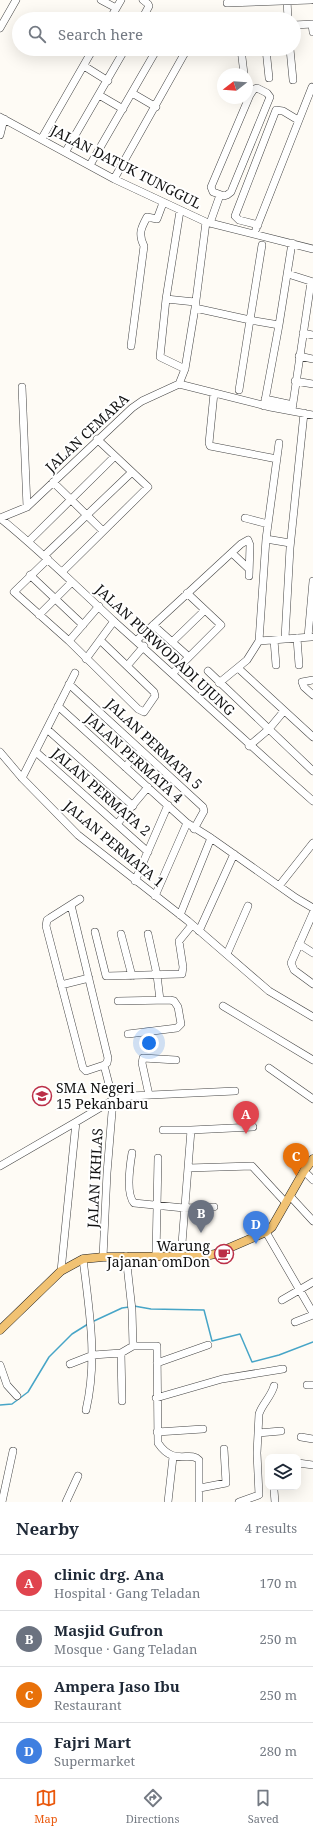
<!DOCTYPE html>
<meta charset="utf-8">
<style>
body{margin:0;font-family:"Noto Serif",serif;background:#f6f6f7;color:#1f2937}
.controls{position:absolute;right:12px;bottom:12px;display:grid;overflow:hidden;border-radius:8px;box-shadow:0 4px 16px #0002}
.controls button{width:36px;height:36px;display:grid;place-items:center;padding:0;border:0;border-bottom:1px solid #e0e1e3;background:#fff;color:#1f2937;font:20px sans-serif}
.compass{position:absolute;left:217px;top:68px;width:36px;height:36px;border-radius:50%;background:#fff;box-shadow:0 4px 16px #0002;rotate:253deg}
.you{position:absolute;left:149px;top:1043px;width:14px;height:14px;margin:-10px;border:3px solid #fff;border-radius:50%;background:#1a73e8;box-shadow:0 0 0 6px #1a73e833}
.badge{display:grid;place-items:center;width:26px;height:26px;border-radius:50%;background:#ea580c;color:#fff;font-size:13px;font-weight:700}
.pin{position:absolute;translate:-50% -33px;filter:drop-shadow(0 1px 2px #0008)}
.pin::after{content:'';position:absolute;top:21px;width:14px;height:12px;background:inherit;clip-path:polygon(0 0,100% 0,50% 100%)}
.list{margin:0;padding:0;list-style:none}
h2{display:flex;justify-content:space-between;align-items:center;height:52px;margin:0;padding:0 16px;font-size:17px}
h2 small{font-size:13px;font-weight:400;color:#747a83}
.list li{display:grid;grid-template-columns:26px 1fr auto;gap:12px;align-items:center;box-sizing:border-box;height:56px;padding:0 16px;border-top:1px solid #e0e1e3}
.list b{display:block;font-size:15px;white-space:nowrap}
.list p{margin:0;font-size:13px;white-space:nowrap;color:#747a83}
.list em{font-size:13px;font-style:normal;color:#747a83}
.icon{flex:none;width:22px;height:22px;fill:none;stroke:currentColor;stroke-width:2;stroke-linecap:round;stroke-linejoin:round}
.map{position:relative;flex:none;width:313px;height:1502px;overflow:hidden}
.search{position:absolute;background:#fff;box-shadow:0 4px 16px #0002;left:12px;right:12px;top:12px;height:44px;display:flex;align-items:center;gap:10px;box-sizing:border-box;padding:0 14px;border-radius:22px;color:#747a83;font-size:15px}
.sheet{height:276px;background:#fff}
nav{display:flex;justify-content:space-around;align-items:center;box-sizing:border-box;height:56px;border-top:1px solid #e0e1e3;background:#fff;font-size:11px;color:#747a83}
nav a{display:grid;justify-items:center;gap:2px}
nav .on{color:#ea580c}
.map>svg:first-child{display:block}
</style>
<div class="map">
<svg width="313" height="1502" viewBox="0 0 313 1502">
<rect width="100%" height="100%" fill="#fefbf5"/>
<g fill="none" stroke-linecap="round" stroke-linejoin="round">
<path stroke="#47a5c7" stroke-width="1.5" d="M134 1306 151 1309 204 1310 212 1341 240 1334 252 1362 279 1355 313 1342
M94 1321 122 1308 129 1307
M0 1405 12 1404 28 1392 49 1357 72 1334 88 1324"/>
<g stroke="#444" stroke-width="8">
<path id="minor" d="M101 0 116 8
M287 0 288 19
M227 3 311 0
M110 19 121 0
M142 19 149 6 148 4 143 0
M312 24 313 32
M294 25 313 24
M0 28 16 0
M241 49 244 74
M266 49 269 78
M290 49 293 80
M84 66 108 81
M257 88 267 93 270 97 231 192 227 195 224 196 213 192 211 187 250 95 254 89Z
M132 93 156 107
M99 95 123 109
M0 117 114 179 206 222 313 249
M0 135 4 119
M42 138 93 49
M66 151 125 49
M90 165 157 49
M114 179 187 49
M180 211 166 299 160 357 185 369
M210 223 220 195
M258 225 239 220 235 216 276 110 283 111 298 120
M256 229 312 87
M288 274 313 282
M166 299 195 302
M195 308 250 320 262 245
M303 333 313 335
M131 346 144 246C138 234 141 228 147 217L157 219 163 203
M299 356 313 359
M295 381 313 384
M179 384 270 407 313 415
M22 387 27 507
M239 390 250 320 279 325
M214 393 209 443 210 446 277 459
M265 399 293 405
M264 406 279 325 292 243
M292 410 311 282
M53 482 103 531
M0 518C41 551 78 588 117 624 183 683 247 743 313 801
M0 518 27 507 132 408 142 401 179 384 185 369 195 308 206 222
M245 518 268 524
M266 539 290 543
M29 541 115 456
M232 553 249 569
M45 555 132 472
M48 559 14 592 69 641 138 709 144 712 155 696 154 692 100 640
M62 572 148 487 97 439
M30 575 83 625
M39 615 72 582
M153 625 189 657
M308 637 313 581
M285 638 290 548 304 413
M297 638 299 665
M137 640 241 544 248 540 250 545 249 576
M274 640 276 665
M69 641 99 606
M259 641 311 637
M172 642 205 610
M86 659 114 621
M127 666 144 646
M238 668 313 737
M208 671 313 771
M173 673 221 625 187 593
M313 680 302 682 304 687 313 695
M219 683 247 660 259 641 266 539 279 443
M69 684 203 807 204 811 194 829
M58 706 187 823 211 838 296 898 313 908
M48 730 133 806
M249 746 269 729 284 711
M0 752 22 778 78 835 188 921 269 991 313 1017
M36 752 148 852
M125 767 141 750
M22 778 75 673
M117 824 148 787
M135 881 168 805
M279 886 313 843
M155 896 187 823
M80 899 50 918 47 920 46 926 83 1068 86 1071 104 1065
M71 905 108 1058 107 1063 104 1065 113 1100 107 1173 103 1257
M313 913 291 963 294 970 313 984
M180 915 211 838
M199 931 234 854
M95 932 106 976 182 974 183 967 179 941 192 925
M121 934 132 976
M148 934 157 975 160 1000
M299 944 313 953
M227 954 248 906
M61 985 89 978
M118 1001 170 1000 174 1001 178 1007 181 1024 177 1028 128 1034
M223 1006 313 1060
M269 1068 313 1099
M149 1095 142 1063 143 1058 176 1060
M163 1130H191
M132 1153C130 1165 126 1194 134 1203L184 1208 214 1207
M0 1166 76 1122
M188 1168 252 1166 286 1203
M304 1171 313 1180
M290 1196 313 1221
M266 1232 313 1313
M126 1256 132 1310 133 1346
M156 1256 158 1158
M181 1256 191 1130 253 1127
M83 1259C89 1309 98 1359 86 1410
M61 1271 76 1122 113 1100 130 1096 235 1091
M282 1300 313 1282
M295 1322 313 1315
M157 1363 208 1345
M70 1364 93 1355 121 1353
M0 1365 7 1385 17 1396
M307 1385H313
M156 1398 222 1379 283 1369
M122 1401 121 1353 133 1346H157L158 1443C174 1467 190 1450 199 1460V1502
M157 1432 203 1429
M258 1433 281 1431
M301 1437 313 1439
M298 1463 313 1465
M200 1488 226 1483 224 1449
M274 1490 275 1502
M2 1502 13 1451
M66 1502 78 1476
M168 1502 173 1457
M239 1502 259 1495 257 1453 259 1414C262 1404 271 1397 274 1386"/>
</g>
<g stroke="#222" stroke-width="9">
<path id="major" d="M0 1330 61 1271 83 1259 103 1257 205 1256 215 1254 266 1232 272 1227 304 1171 313 1159"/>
</g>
<use href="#minor" stroke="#fff" stroke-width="7"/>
<use href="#major" stroke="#f1c273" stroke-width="8"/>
</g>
<defs>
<g id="school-ring" transform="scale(1)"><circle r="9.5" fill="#fff" stroke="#bb2f48" stroke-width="1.5"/><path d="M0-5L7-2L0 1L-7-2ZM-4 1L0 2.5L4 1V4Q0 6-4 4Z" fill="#bb2f48"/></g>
<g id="cafe-ring" transform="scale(1)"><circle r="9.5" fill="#fff" stroke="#bb2f48" stroke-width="1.5"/><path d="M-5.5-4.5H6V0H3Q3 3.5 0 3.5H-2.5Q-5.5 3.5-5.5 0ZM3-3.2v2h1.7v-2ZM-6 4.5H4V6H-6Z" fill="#bb2f48"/></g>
</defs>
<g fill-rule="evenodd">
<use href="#school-ring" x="42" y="1096"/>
<use href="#cafe-ring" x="224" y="1254"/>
</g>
<g text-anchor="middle" stroke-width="4" stroke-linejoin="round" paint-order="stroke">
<g font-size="14" fill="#111" stroke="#fff">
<text transform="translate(126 167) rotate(27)" y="5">JALAN DATUK TUNGGUL</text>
<text transform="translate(87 433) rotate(-43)" y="5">JALAN CEMARA</text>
<text transform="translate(165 650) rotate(43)" y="5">JALAN PURWODADI UJUNG</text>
<text transform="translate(154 744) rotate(43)" y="5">JALAN PERMATA 5</text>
<text transform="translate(134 758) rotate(42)" y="5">JALAN PERMATA 4</text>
<text transform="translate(101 792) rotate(41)" y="5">JALAN PERMATA 2</text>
<text transform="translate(114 844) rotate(40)" y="5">JALAN PERMATA 1</text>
<text transform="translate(95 1178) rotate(-87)" y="5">JALAN IKHLAS</text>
</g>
<g font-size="14" fill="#111" stroke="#fff" text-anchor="start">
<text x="56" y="1093">SMA Negeri<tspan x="56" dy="16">15 Pekanbaru</tspan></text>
<text x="210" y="1251" text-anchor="end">Warung<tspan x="210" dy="16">Jajanan omDon</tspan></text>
</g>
</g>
</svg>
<div class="controls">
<button><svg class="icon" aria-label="layers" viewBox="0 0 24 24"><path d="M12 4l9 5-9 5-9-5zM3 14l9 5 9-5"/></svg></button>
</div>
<svg class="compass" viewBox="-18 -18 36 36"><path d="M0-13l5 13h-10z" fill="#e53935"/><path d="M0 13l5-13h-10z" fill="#747a83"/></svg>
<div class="you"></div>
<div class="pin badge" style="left:246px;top:1134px;background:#e0444e">A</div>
<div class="pin badge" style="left:201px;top:1233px;background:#6b7280">B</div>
<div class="pin badge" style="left:296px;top:1176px;background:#e8710a">C</div>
<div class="pin badge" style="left:256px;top:1244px;background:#3f7fe0">D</div>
<div class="search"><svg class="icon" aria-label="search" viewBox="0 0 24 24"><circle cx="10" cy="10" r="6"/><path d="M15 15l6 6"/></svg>Search here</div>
</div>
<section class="sheet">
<h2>Nearby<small>4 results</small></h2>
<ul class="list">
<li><span class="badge" style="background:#e0444e">A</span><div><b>clinic drg. Ana</b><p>Hospital · Gang Teladan</p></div><em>170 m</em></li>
<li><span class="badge" style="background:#6b7280">B</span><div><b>Masjid Gufron</b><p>Mosque · Gang Teladan</p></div><em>250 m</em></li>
<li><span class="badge" style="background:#e8710a">C</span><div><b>Ampera Jaso Ibu</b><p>Restaurant</p></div><em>250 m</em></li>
<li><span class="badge" style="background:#3f7fe0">D</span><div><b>Fajri Mart</b><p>Supermarket</p></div><em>280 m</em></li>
</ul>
</section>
<nav>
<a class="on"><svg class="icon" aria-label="map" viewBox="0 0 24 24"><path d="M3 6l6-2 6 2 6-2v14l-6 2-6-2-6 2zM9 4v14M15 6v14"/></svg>Map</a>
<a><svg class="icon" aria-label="directions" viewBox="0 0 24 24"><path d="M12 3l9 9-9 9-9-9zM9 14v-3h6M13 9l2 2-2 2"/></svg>Directions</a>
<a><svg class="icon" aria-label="saved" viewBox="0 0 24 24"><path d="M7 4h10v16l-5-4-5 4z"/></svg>Saved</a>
</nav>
